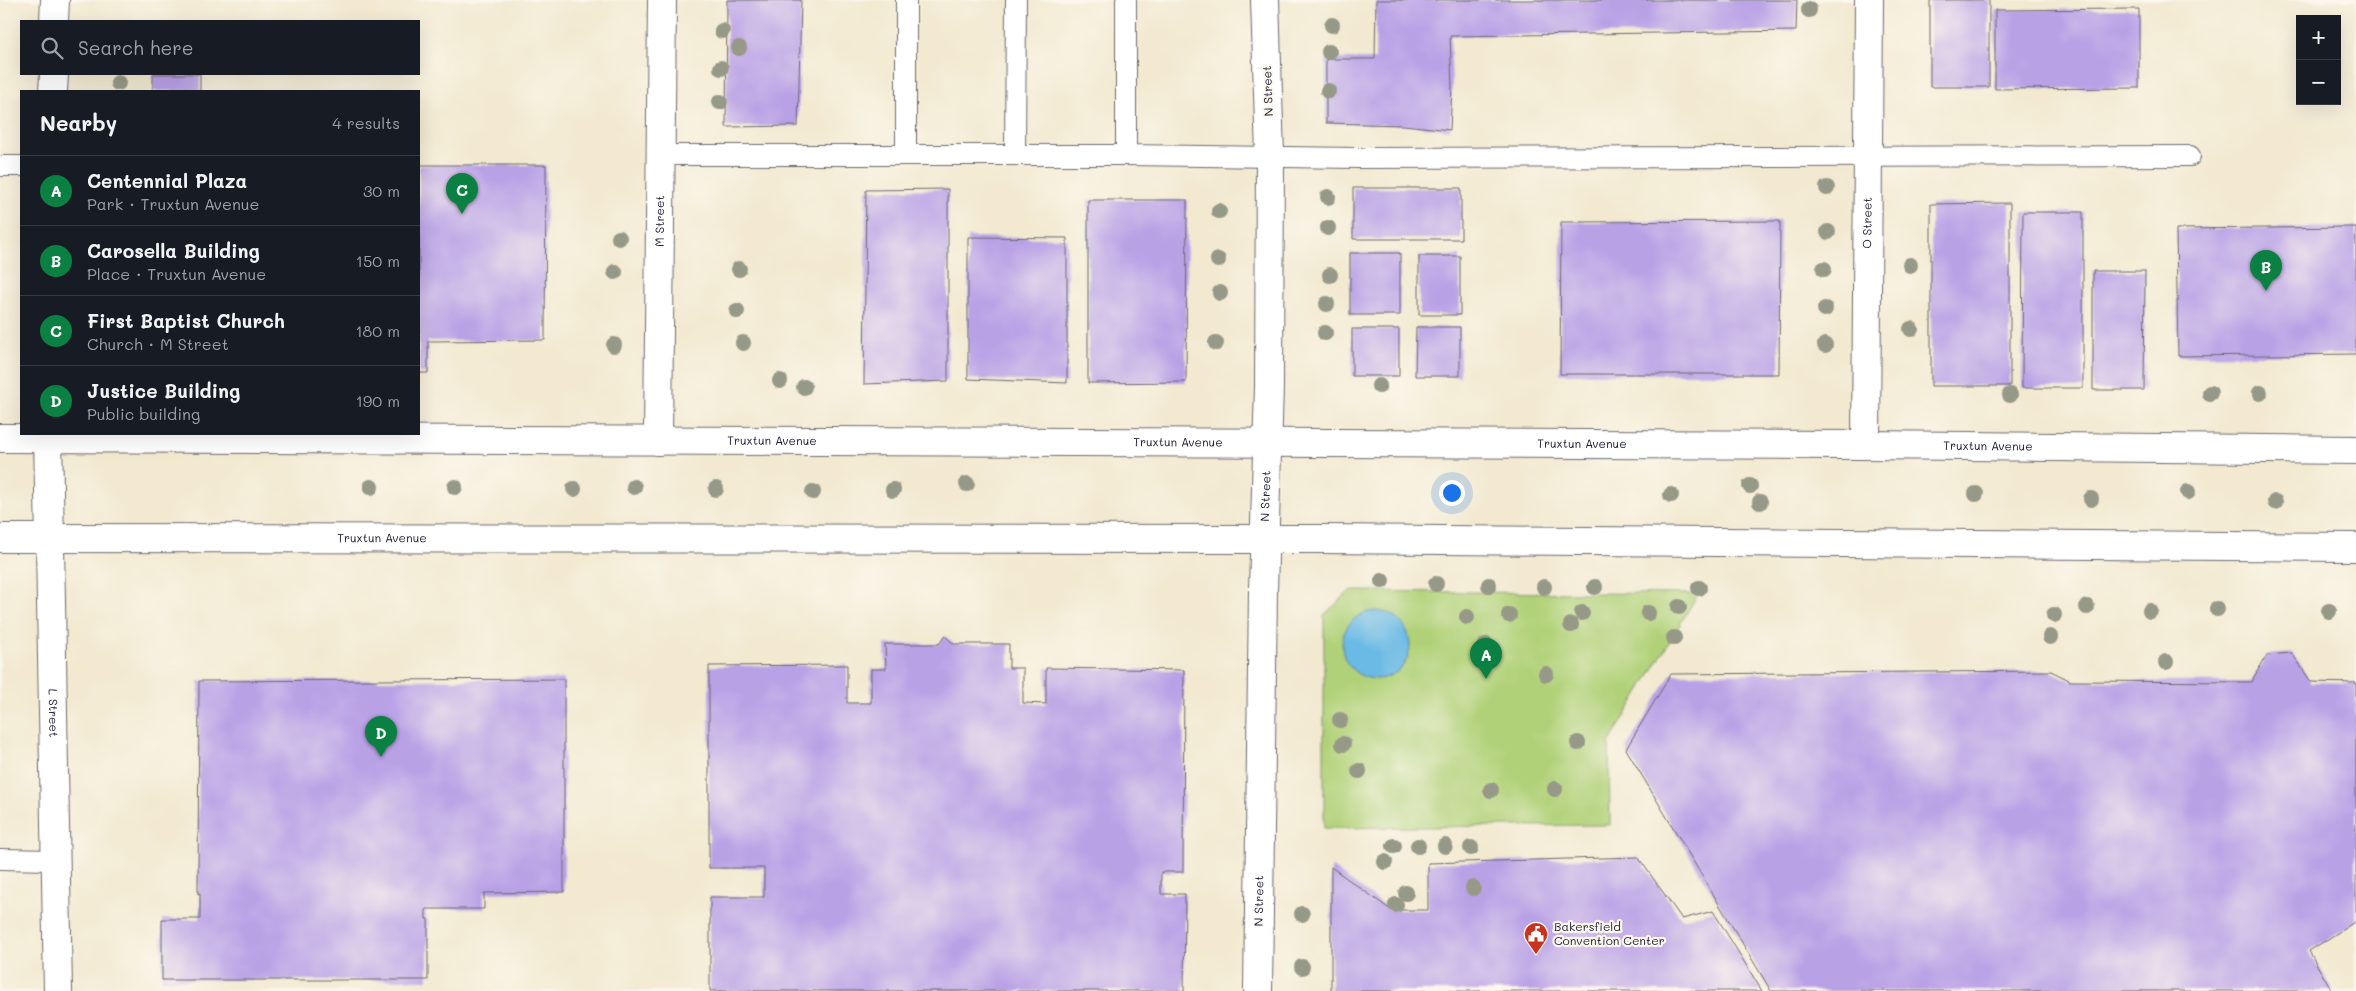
<!DOCTYPE html>
<meta charset="utf-8">
<style>
body{margin:0;font-family:Mali,sans-serif;background:#20242c;color:#f1f3f6}
.controls{position:absolute;right:15px;top:15px;display:grid;overflow:hidden;border-radius:0px;box-shadow:0 5px 20px #0002}
.controls button{width:45px;height:45px;display:grid;place-items:center;padding:0;border:0;border-bottom:1px solid #363941;background:#171b24;color:#f1f3f6;font:25px sans-serif}
.you{position:absolute;left:1451px;top:492px;width:18px;height:18px;margin:-12px;border:4px solid #fff;border-radius:50%;background:#1a73e8;box-shadow:0 0 0 8px #1a73e833}
.badge{display:grid;place-items:center;width:32px;height:32px;border-radius:50%;background:#0b8043;color:#fff;font-size:16px;font-weight:700}
.pin{position:absolute;translate:-50% -41px;filter:drop-shadow(0 1px 2px #0008)}
.pin::after{content:'';position:absolute;top:26px;width:18px;height:15px;background:inherit;clip-path:polygon(0 0,100% 0,50% 100%)}
.list{margin:0;padding:0;list-style:none}
h2{display:flex;justify-content:space-between;align-items:center;height:65px;margin:0;padding:0 20px;font-size:21px}
h2 small{font-size:16px;font-weight:400;color:#9ea1a6}
.list li{display:grid;grid-template-columns:32px 1fr auto;gap:15px;align-items:center;box-sizing:border-box;height:70px;padding:0 20px;border-top:1px solid #363941}
.list b{display:block;font-size:19px;white-space:nowrap}
.list p{margin:0;font-size:16px;white-space:nowrap;color:#9ea1a6}
.list em{font-size:16px;font-style:normal;color:#9ea1a6}
.icon{flex:none;width:28px;height:28px;fill:none;stroke:currentColor;stroke-width:2;stroke-linecap:round;stroke-linejoin:round}
.map{position:relative;flex:none;width:2356px;height:991px;overflow:hidden}
.search{position:absolute;background:#171b24;box-shadow:0 5px 20px #0002;left:20px;top:20px;width:400px;height:55px;display:flex;align-items:center;gap:12px;box-sizing:border-box;padding:0 18px;border-radius:0px;color:#9ea1a6;font-size:19px}
.panel{position:absolute;background:#171b24;box-shadow:0 5px 20px #0002;left:20px;top:90px;width:400px;height:345px;border-radius:0px}
.map>svg:first-child{display:block}
</style>
<div class="map">
<svg width="2356" height="991" viewBox="0 0 2356 991">
<rect width="100%" height="100%" fill="#fbf7ec"/>
<filter id="ink" filterUnits="userSpaceOnUse"><feTurbulence type="fractalNoise" baseFrequency=".02" numOctaves="2"/><feDisplacementMap in="SourceGraphic" scale="10" xChannelSelector="R" yChannelSelector="G"/><feConvolveMatrix kernelMatrix="1 2 1 2 8 2 1 2 1" color-interpolation-filters="sRGB"/></filter>
<filter id="wash" filterUnits="userSpaceOnUse"><feTurbulence type="fractalNoise" baseFrequency=".0096" numOctaves="4" result="noise"/><feDisplacementMap in="SourceGraphic" scale="20" xChannelSelector="R" yChannelSelector="G"/><feGaussianBlur stdDeviation="1.12" result="paint"/><feColorMatrix in="noise" values="0 0 0 0 0 0 0 0 0 0 0 0 0 0 0 0 0 1.4 0 .05"/><feComposite in="paint" operator="in"/></filter>
<g filter="url(#wash)">
<rect width="100%" height="100%" fill="#f2e9d0"/>
<path fill="#b1d178" stroke="#6a7a5a" d="M1350 591 1698 594 1609 743 1610 825 1324 828V615Z"/>
<path fill="#6abae5" stroke="#466e90" d="M1342 645a34 34 0 1 1 68 0a34 34 0 1 1-68 0Z"/>
<g id="blocks">
<path fill="#b9a1e6" d="M727 0H801L798 126 726 127Z
M1376 0H1797L1796 31 1450 36 1452 87 1450 130 1404 125 1326 123V59H1375Z
M1930 0H1989V87H1930Z
M2139 9V88L1995 89V10Z
M153 74H200V91H153Z
M419 165H546L545 340 428 341V373H419Z
M1353 188H1461V239H1353Z
M948 189V381L864 384 866 190Z
M1088 200H1187L1186 382 1088 383Z
M2010 203V386H1931V204Z
M2023 212H2083V388H2022Z
M1780 221 1779 374H1560L1561 222Z
M2356 227V354L2178 356 2176 229Z
M968 237 1067 238V383L968 379Z
M1350 253H1400V315H1350Z
M1419 256H1460V315H1419Z
M2093 271H2145L2144 390H2093Z
M1416 327H1460V376H1415Z
M1352 329H1399V376H1352Z
M945 636 954 644H1009V668H1023V703L1046 704V668L1184 670 1183 872H1161V894H1185L1184 991H710V897H764V868H709V666L847 665V703H871V669H886L885 644H939Z
M2292 653 2311 682 2356 683V921L2309 951 2332 991H1771L1626 749 1671 674 2051 671 2071 681 2251 682 2267 655Z
M564 679V892L484 893V909H426V919H428V980H162V919H200V893L198 894 199 681Z
M1638 857 1682 919 1713 911 1762 991H1331V867L1391 910H1428V863Z"/>
</g>
</g>
<g filter="url(#ink)">
<use href="#blocks" fill-opacity="0" stroke="#6b686f" stroke-width="1"/>
<g fill="none" stroke-linecap="round" stroke-linejoin="round">
<g stroke="#6b686f" stroke-width="22">
<path id="service" d="M1126 0V155
M660 155H1126L1357 158 2190 156
M906 155V0
M1015 155 1016 0
M0 166H21
M0 859 55 860"/>
</g>
<g stroke="#6b686f" stroke-width="30">
<g id="minor">
<path id="s1" d="M1866 445 1869 0"/>
<path id="s2" d="M1258 991 1263 590 1269 386 1270 156 1265 0"/>
</g>
</g>
<g stroke="#6b686f" stroke-width="30">
<g id="tertiary">
<path d="M54 21 55 0"/>
<path d="M53 91 54 74"/>
<path id="s3" d="M48 434 58 991"/>
<path id="s4" d="M658 441 662 0"/>
</g>
</g>
<g stroke="#6b686f" stroke-width="30">
<g id="secondary">
<path id="s5" d="M0 438 1866 445 2356 450"/>
<path id="s6" d="M0 538 1320 539 2356 547"/>
</g>
</g>
<use href="#service" stroke="#fff" stroke-width="20"/>
<use href="#minor" stroke="#fff" stroke-width="28"/>
<use href="#tertiary" stroke="#fff" stroke-width="28"/>
<use href="#secondary" stroke="#fff" stroke-width="28"/>
</g>
<g fill="#979988">
<circle cx="1809" cy="10" r="8"/>
<circle cx="1332" cy="25" r="8"/>
<circle cx="722" cy="31" r="8"/>
<circle cx="739" cy="48" r="8"/>
<circle cx="1329" cy="52" r="8"/>
<circle cx="721" cy="68" r="8"/>
<circle cx="118" cy="83" r="8"/>
<circle cx="1328" cy="91" r="8"/>
<circle cx="720" cy="102" r="8"/>
<circle cx="1827" cy="188" r="8"/>
<circle cx="1328" cy="197" r="8"/>
<circle cx="1219" cy="211" r="8"/>
<circle cx="1328" cy="228" r="8"/>
<circle cx="1828" cy="232" r="8"/>
<circle cx="619" cy="238" r="8"/>
<circle cx="1218" cy="260" r="8"/>
<circle cx="1910" cy="265" r="8"/>
<circle cx="739" cy="269" r="8"/>
<circle cx="1824" cy="269" r="8"/>
<circle cx="615" cy="272" r="8"/>
<circle cx="1330" cy="275" r="8"/>
<circle cx="1220" cy="293" r="8"/>
<circle cx="1327" cy="304" r="8"/>
<circle cx="1825" cy="309" r="8"/>
<circle cx="737" cy="311" r="8"/>
<circle cx="1911" cy="329" r="8"/>
<circle cx="1325" cy="333" r="8"/>
<circle cx="743" cy="343" r="8"/>
<circle cx="1216" cy="343" r="8"/>
<circle cx="614" cy="345" r="8"/>
<circle cx="1825" cy="345" r="8"/>
<circle cx="780" cy="381" r="8"/>
<circle cx="1379" cy="386" r="8"/>
<circle cx="804" cy="387" r="8"/>
<circle cx="2210" cy="393" r="8"/>
<circle cx="2260" cy="393" r="8"/>
<circle cx="2010" cy="395" r="8"/>
<circle cx="967" cy="484" r="8"/>
<circle cx="1750" cy="486" r="8"/>
<circle cx="371" cy="487" r="8"/>
<circle cx="455" cy="487" r="8"/>
<circle cx="634" cy="487" r="8"/>
<circle cx="574" cy="489" r="8"/>
<circle cx="716" cy="489" r="8"/>
<circle cx="893" cy="490" r="8"/>
<circle cx="813" cy="492" r="8"/>
<circle cx="2188" cy="492" r="8"/>
<circle cx="1976" cy="494" r="8"/>
<circle cx="1671" cy="495" r="8"/>
<circle cx="2091" cy="499" r="8"/>
<circle cx="1760" cy="502" r="8"/>
<circle cx="2275" cy="502" r="8"/>
<circle cx="1382" cy="581" r="8"/>
<circle cx="1436" cy="584" r="8"/>
<circle cx="1489" cy="585" r="8"/>
<circle cx="1544" cy="587" r="8"/>
<circle cx="1595" cy="587" r="8"/>
<circle cx="1699" cy="588" r="8"/>
<circle cx="1679" cy="607" r="8"/>
<circle cx="2087" cy="607" r="8"/>
<circle cx="2217" cy="609" r="8"/>
<circle cx="2150" cy="611" r="8"/>
<circle cx="2329" cy="611" r="8"/>
<circle cx="1582" cy="613" r="8"/>
<circle cx="1648" cy="613" r="8"/>
<circle cx="1509" cy="615" r="8"/>
<circle cx="2054" cy="615" r="8"/>
<circle cx="1467" cy="617" r="8"/>
<circle cx="1571" cy="625" r="8"/>
<circle cx="2050" cy="637" r="8"/>
<circle cx="1674" cy="638" r="8"/>
<circle cx="1486" cy="645" r="8"/>
<circle cx="2166" cy="662" r="8"/>
<circle cx="1546" cy="674" r="8"/>
<circle cx="1340" cy="720" r="8"/>
<circle cx="1578" cy="743" r="8"/>
<circle cx="1343" cy="744" r="8"/>
<circle cx="1359" cy="771" r="8"/>
<circle cx="1555" cy="789" r="8"/>
<circle cx="1491" cy="790" r="8"/>
<circle cx="1394" cy="846" r="8"/>
<circle cx="1418" cy="846" r="8"/>
<circle cx="1445" cy="846" r="8"/>
<circle cx="1471" cy="848" r="8"/>
<circle cx="1385" cy="862" r="8"/>
<circle cx="1473" cy="888" r="8"/>
<circle cx="1406" cy="893" r="8"/>
<circle cx="1396" cy="905" r="8"/>
<circle cx="1302" cy="914" r="8"/>
<circle cx="1302" cy="967" r="8"/>
</g>
</g>
<defs>
<g id="civic-pin" transform="scale(1.25)"><path d="M0 17L-7.5 6A9.5 9.5 0 1 1 7.5 6Z" fill="#c8321e" stroke="#fbf7ec"/><path d="M-.6-6.5H3V-4.5H.6V-3L4-1V1h2V6H-6V1h2V-1L-.6-3ZM-1.2 2.5V6h2.4V2.5Z" fill="#fff"/></g>
</defs>
<g fill-rule="evenodd">
<use href="#civic-pin" x="1536" y="934"/>
</g>
<g text-anchor="middle" stroke-width="4.5" stroke-linejoin="round" paint-order="stroke">
<g font-size="12" fill="#22223b" stroke="#fbf7ec">
<text transform="translate(1268 91) rotate(-92)" y="4">N Street</text>
<text dy="4" stroke="none"><textPath href="#s4" startOffset="220">M Street</textPath></text>
<text dy="4" stroke="none"><textPath href="#s1" startOffset="222">O Street</textPath></text>
<text dy="4" stroke="none"><textPath href="#s5" startOffset="772">Truxtun Avenue</textPath></text>
<text dy="4" stroke="none"><textPath href="#s5" startOffset="1178">Truxtun Avenue</textPath></text>
<text dy="4" stroke="none"><textPath href="#s5" startOffset="1582">Truxtun Avenue</textPath></text>
<text dy="4" stroke="none"><textPath href="#s5" startOffset="1988">Truxtun Avenue</textPath></text>
<text dy="4" stroke="none"><textPath href="#s2" startOffset="495">N Street</textPath></text>
<text dy="4" stroke="none"><textPath href="#s6" startOffset="382">Truxtun Avenue</textPath></text>
<text dy="4" stroke="none"><textPath href="#s3" startOffset="279">L Street</textPath></text>
<text dy="4" stroke="none"><textPath href="#s2" startOffset="90">N Street</textPath></text>
</g>
<g font-size="12" fill="#22223b" stroke="#fbf7ec" text-anchor="start">
<text x="1554" y="931">Bakersfield<tspan x="1554" dy="14">Convention Center</tspan></text>
</g>
</g>
</svg>
<div class="controls">
<button>+</button>
<button>−</button>
</div>
<div class="you"></div>
<div class="pin badge" style="left:1486px;top:679px">A</div>
<div class="pin badge" style="left:2266px;top:291px">B</div>
<div class="pin badge" style="left:462px;top:214px">C</div>
<div class="pin badge" style="left:381px;top:757px">D</div>
<div class="search"><svg class="icon" aria-label="search" viewBox="0 0 24 24"><circle cx="10" cy="10" r="6"/><path d="M15 15l6 6"/></svg>Search here</div>
<section class="panel">
<h2>Nearby<small>4 results</small></h2>
<ul class="list">
<li><span class="badge">A</span><div><b>Centennial Plaza</b><p>Park · Truxtun Avenue</p></div><em>30 m</em></li>
<li><span class="badge">B</span><div><b>Carosella Building</b><p>Place · Truxtun Avenue</p></div><em>150 m</em></li>
<li><span class="badge">C</span><div><b>First Baptist Church</b><p>Church · M Street</p></div><em>180 m</em></li>
<li><span class="badge">D</span><div><b>Justice Building</b><p>Public building</p></div><em>190 m</em></li>
</ul>
</section>
</div>
